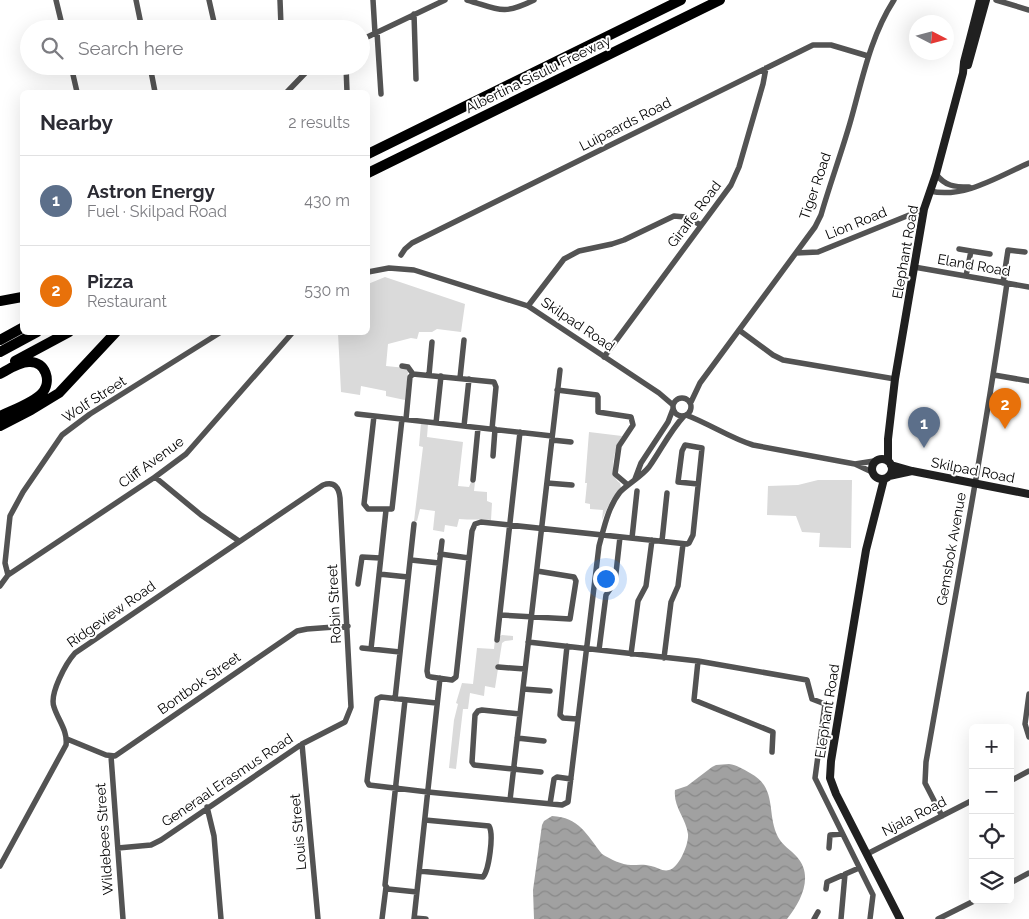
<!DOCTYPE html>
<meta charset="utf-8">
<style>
body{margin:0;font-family:Raleway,sans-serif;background:#f7f7f7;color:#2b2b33}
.controls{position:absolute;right:15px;bottom:15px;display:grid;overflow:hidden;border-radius:8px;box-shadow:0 5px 20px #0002}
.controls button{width:45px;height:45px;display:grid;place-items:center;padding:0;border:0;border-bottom:1px solid #e1e1e2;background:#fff;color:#2b2b33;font:25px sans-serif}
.compass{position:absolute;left:909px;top:15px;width:45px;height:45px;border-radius:50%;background:#fff;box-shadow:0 5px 20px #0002;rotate:96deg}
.you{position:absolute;left:605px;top:578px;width:18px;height:18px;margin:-12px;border:4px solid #fff;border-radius:50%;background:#1a73e8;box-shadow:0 0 0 8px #1a73e833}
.badge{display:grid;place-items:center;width:32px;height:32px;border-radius:50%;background:#2563eb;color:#fff;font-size:16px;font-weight:700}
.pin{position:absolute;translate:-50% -41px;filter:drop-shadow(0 1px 2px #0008)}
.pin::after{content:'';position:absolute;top:26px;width:18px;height:15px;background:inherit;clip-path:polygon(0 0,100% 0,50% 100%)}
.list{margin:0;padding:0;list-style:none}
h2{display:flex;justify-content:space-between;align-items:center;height:65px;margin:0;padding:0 20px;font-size:21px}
h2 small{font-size:16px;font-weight:400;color:#7c7c81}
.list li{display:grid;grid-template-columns:32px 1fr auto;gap:15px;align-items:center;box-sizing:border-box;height:90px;padding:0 20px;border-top:1px solid #e1e1e2}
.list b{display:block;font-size:19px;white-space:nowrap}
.list p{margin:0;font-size:16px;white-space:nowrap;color:#7c7c81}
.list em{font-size:16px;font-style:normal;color:#7c7c81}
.icon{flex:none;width:28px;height:28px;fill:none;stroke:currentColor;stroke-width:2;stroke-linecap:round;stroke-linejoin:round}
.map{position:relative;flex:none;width:1029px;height:919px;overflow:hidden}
.search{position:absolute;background:#fff;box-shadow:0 5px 20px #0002;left:20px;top:20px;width:350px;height:55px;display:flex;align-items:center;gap:12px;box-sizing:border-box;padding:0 18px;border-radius:28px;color:#7c7c81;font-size:19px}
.panel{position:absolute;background:#fff;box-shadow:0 5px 20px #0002;left:20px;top:90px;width:350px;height:245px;border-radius:8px}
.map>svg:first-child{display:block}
</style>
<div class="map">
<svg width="1029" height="919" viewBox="0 0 1029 919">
<defs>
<pattern id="water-waves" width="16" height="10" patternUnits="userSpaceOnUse" patternTransform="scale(1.25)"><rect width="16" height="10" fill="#a1a1a1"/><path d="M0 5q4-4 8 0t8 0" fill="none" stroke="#898989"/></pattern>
</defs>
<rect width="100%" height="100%" fill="#fff"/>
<path fill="#dadada" d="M385 277 465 304 461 332 437 329 432 332H419L417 339 411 338 388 344 386 366 406 368 408 372 405 400 386 396V391L361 386 360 395 341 392 338 333 368 332V284Z
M421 423 428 424 427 437 463 442 458 486 469 487 471 482H475L474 491 487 492V501L492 503 491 520C479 519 470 520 459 519L457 527 445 525 444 532 433 530 435 511 420 509 417 521H414L423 447 419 446Z
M589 432 622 436C615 447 607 475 620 483L621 488 611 500 602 520 603 510 590 509V504L585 503 587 483H585Z
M818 480H852L851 548 819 547 820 533 802 532 796 516 767 515 768 486 798 485Z
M502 635 513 636V640L505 641 502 643 495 688 485 686 484 696 470 693 468 709H463L456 769 449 768 454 720 458 704 456 703 462 683 473 684 477 648 494 649 495 639Z"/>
<path fill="url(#water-waves)" d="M729 764C737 765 743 769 750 773 778 788 766 813 778 837 782 845 791 850 797 857 814 876 801 902 787 919H534L533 890 542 825 544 821 552 816C579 817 587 835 602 854 610 859 622 865 631 865 638 865 644 864 651 866 657 867 663 872 669 870 679 868 689 844 688 834 686 818 673 807 675 790L687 786 712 767 716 765Z"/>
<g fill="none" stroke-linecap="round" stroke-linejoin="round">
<path stroke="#535353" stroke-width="5.5" d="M56 0 63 29
M136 0 142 29
M209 0 214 22 221 28 281 26
M280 0 281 26 283 29
M373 0 375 33
M467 0C498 9 502 16 534 0
M996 0 1029 10
M414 14 416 79
M377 32 381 94
M361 40 445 0
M71 66 77 92
M150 66 155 92
M346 66 347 92
M287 92 312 66
M936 174C945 186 954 187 969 187
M930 191C964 199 999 176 1029 163
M959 249 971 251
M796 253 818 252 924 209
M401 255 405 249 412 243 813 45H831L868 56
M914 267 1029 287
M368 272 389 268 414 270 528 306 659 393 673 405
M966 276 971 251 990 254
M1003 283 1008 250 1025 252
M528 306 564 259 579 251 612 244 624 240 674 216 685 217 701 225
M739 330 773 355 783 360 895 379
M604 357 731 185 739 167 763 84 766 68
M402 366 408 367 413 374
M429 375 432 342
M994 375 1029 381
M460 378 464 340
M557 390 597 395 598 397V412L631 417 633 425 619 446 615 474 628 485
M673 407a9 9 0 1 1 18 0a9 9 0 1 1-18 0Z
M691 402 700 383 815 227 821 215C830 184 841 154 850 123 862 81 870 37 894 0
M357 414 552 436
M686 415C710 424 730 438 753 445L855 464 872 472
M374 416 364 504 368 509H392L402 419
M406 419 410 377 413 374 494 382 496 387 492 429
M436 423 441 376
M464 426 469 379
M552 440 571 442
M493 456 495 429
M855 464 874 461
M155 477 201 515 239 541
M635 479 641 463 668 422 673 409
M473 480 478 428
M547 483 572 485
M632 538 637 491
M442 541 427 671 428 676 431 677 452 680 456 677 472 531 475 524 481 522 687 544 689 543 693 535 702 448 685 445 682 451 678 482 698 484
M662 541 667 493
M440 554 469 558
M411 560 439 563
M379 574 408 577
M8 575 5 563 10 516 23 492 62 435 90 414 221 332
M358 584 362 557 380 558
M0 586 8 575 155 477 186 454 293 332
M500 615 570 619 576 581 574 577 537 571
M497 640 520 432
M528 642 698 661 807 680 812 699 825 704 815 778 873 895 870 919
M567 646 560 715 563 718 577 719
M362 648 400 652
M371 649 386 510
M599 650 606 595 615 582 620 537
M631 654 638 601 646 586 652 540
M664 658 671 602 678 586 683 544
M698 661 694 700 773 732 772 752
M498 667 525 669
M523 689 550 691
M1029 694 1025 724 1029 737
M395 699 414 524
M405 700 385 885 388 889 417 892
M436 703 381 697 377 699 367 781 369 785 428 792 562 805 568 802 599 546C604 528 608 507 620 492 629 483 641 477 649 467 661 450 670 431 684 416
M520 714 482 710 478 711 475 715 472 762 474 765 541 772
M517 738 544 741
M67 739 106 755 115 756 297 631 307 629 348 626
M302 744 318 919
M111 756 123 919
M1010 781 1029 771
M510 800 560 370
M550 804 554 779 557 777 571 779
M207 807 214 836 221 919
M942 816 925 783 926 762C954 602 984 443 1007 283
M829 848 830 835 842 834
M867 854 973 800
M0 866 66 745C68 731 58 720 54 707 49 694 66 663 75 653L323 485C335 481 339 488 340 498L351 707 345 722 302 744 161 840 151 845 118 848
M419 871 483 877C489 870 494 834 489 826L425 820
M1010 883 1029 873
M826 889 827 882 859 868
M414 918 426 919
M382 919 386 887
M414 919 440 678
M814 919 818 912
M841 919 845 874
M938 919 976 900"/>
<path stroke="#202020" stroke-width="8" d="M968 65 986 0
M872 469a10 10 0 1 1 20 0a10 10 0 1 1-20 0Z
M888 461V439L895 379 924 209 936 174 963 73 964 62 980 0
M891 465 912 471 1029 494
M889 476 912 471
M884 479 866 550 831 761 830 778 836 794 900 919"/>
<path stroke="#000" stroke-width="10" d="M368 154 681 0
M368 173 720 0
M0 301 22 297
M0 340 22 328
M0 352 37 332
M15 361 69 332
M0 374C9 369 19 362 29 362 46 361 52 382 42 393 33 403 12 410 0 416
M0 426 31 410 59 393 116 332"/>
</g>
<g text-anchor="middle" stroke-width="4" stroke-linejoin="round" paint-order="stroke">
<g font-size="14" fill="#000" stroke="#fff">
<text transform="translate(538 74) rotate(-26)" y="5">Albertina Sisulu Freeway</text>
<text transform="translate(625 124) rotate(-27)" y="5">Luipaards Road</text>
<text transform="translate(815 186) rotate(-71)" y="5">Tiger Road</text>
<text transform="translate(694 214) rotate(-53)" y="5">Giraffe Road</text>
<text transform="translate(856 223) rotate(-22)" y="5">Lion Road</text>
<text transform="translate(905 252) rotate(-80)" y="5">Elephant Road</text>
<text transform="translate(974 265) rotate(10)" y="5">Eland Road</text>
<text transform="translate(578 324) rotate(34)" y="5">Skilpad Road</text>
<text transform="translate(94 399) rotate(-33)" y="5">Wolf Street</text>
<text transform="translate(151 462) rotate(-36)" y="5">Cliff Avenue</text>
<text transform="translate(973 470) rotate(11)" y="5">Skilpad Road</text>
<text transform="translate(951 549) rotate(-80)" y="5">Gemsbok Avenue</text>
<text transform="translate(334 604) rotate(-93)" y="5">Robin Street</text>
<text transform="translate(111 614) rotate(-35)" y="5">Ridgeview Road</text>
<text transform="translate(199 683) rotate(-35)" y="5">Bontbok Street</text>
<text transform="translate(827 711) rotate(-81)" y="5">Elephant Road</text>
<text transform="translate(227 780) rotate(-34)" y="5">Generaal Erasmus Road</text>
<text transform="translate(914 816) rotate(-27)" y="5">Njala Road</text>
<text transform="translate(298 832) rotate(-95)" y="5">Louis Street</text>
<text transform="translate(104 839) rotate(-94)" y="5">Wildebees Street</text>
</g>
</g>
</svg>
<div class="controls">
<button>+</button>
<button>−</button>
<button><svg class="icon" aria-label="locate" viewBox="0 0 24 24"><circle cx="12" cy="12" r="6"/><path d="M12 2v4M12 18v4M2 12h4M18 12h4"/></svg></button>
<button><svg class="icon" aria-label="layers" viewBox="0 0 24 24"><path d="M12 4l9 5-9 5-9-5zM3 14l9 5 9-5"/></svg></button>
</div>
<svg class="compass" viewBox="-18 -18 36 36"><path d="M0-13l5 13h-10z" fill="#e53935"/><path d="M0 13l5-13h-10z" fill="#7c7c81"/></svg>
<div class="you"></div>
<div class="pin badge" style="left:924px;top:448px;background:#5c6f8a">1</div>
<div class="pin badge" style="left:1005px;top:429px;background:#e8710a">2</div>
<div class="search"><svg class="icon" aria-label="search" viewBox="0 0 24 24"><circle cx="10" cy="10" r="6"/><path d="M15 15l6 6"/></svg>Search here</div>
<section class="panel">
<h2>Nearby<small>2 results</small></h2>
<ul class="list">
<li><span class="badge" style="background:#5c6f8a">1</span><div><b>Astron Energy</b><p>Fuel · Skilpad Road</p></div><em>430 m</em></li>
<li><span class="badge" style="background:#e8710a">2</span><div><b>Pizza</b><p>Restaurant</p></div><em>530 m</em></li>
</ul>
</section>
</div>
